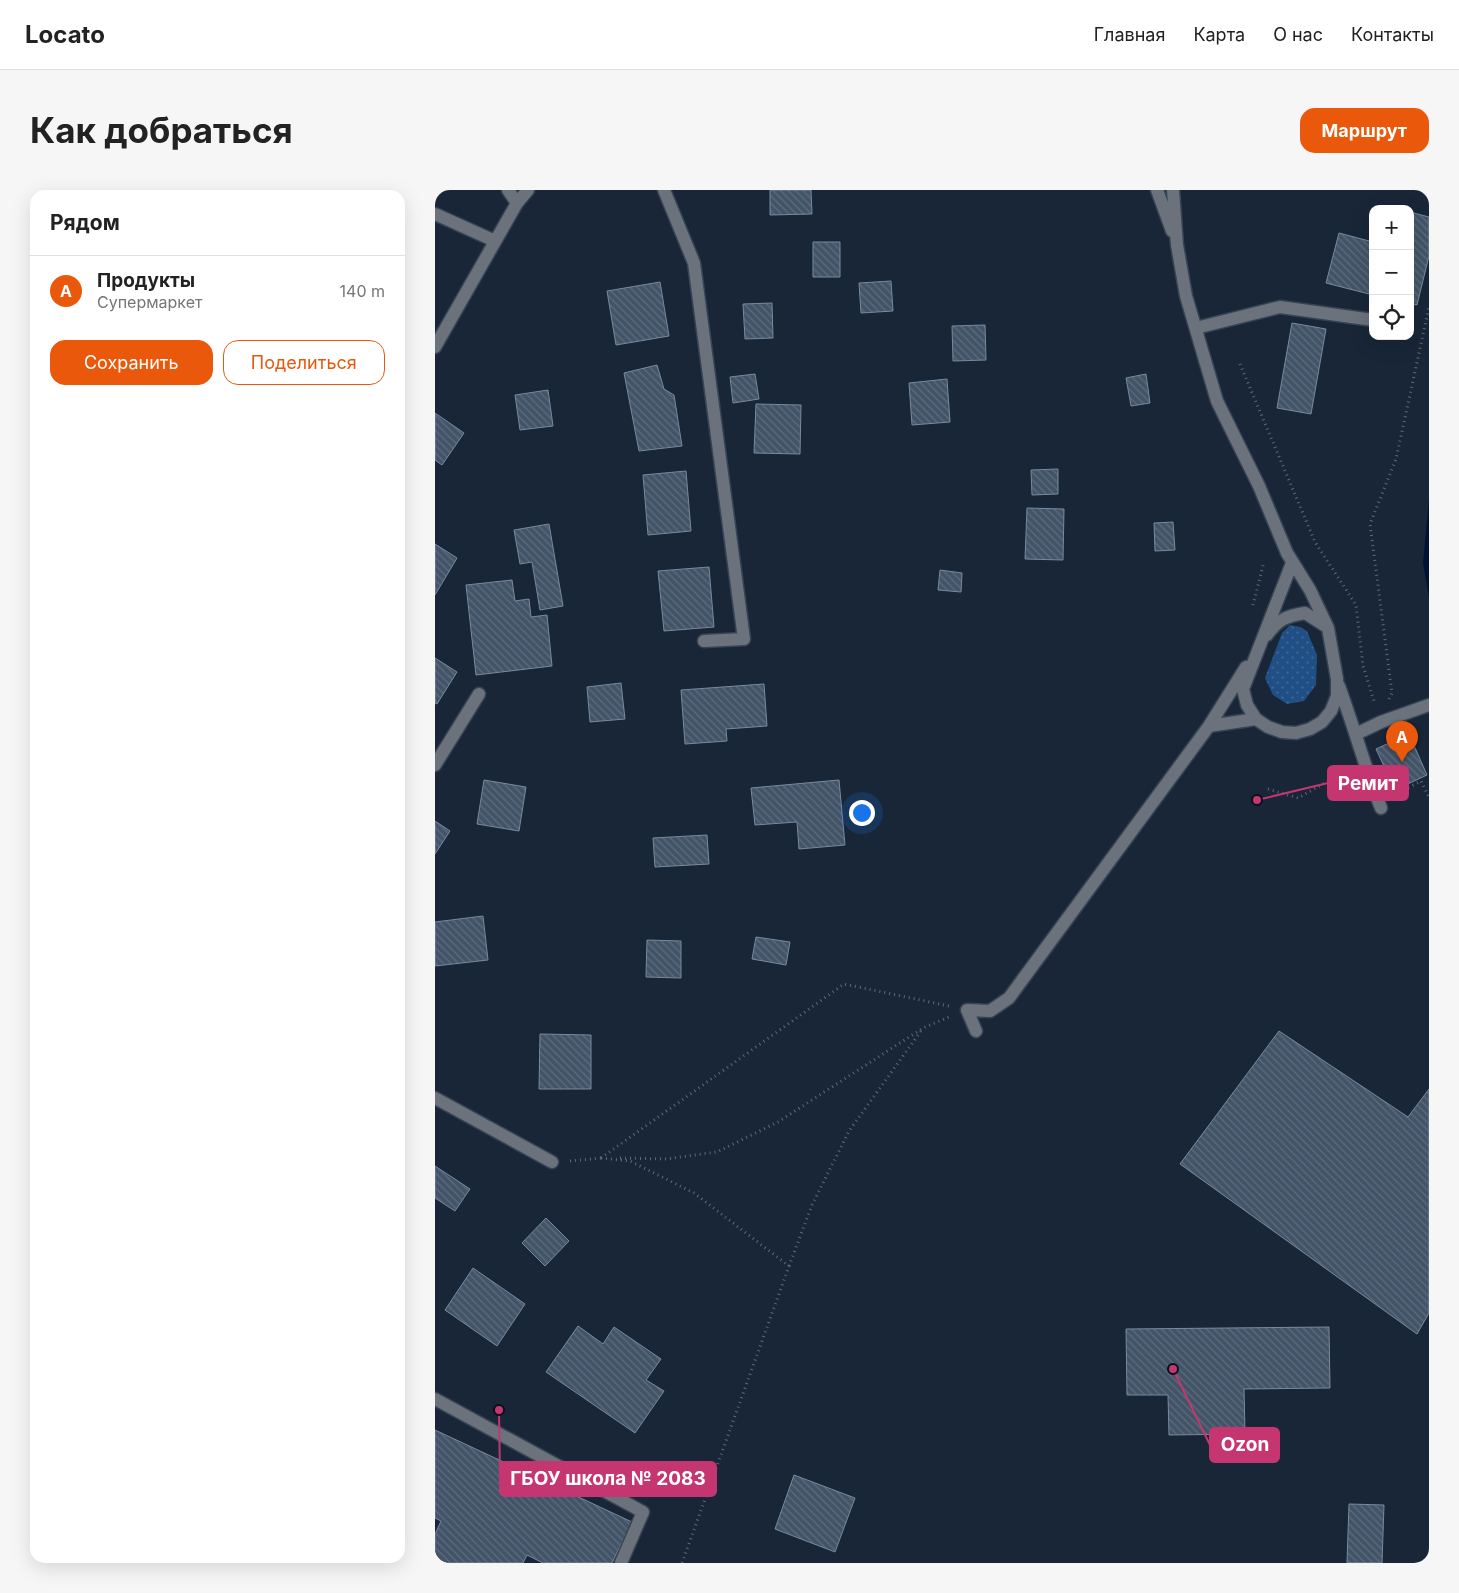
<!DOCTYPE html>
<html lang="ru">
<meta charset="utf-8">
<style>
body{margin:0;font-family:Inter,sans-serif;background:#f6f6f6;color:#222}
.controls{position:absolute;right:15px;top:15px;display:grid;overflow:hidden;border-radius:10px;box-shadow:0 5px 20px #0002}
.controls button{width:45px;height:45px;display:grid;place-items:center;padding:0;border:0;border-bottom:1px solid #e0e0e0;background:#fff;color:#222;font:25px sans-serif}
.you{position:absolute;left:426px;top:622px;width:18px;height:18px;margin:-12px;border:4px solid #fff;border-radius:50%;background:#1a73e8;box-shadow:0 0 0 8px #1a73e833}
.badge{display:grid;place-items:center;width:32px;height:32px;border-radius:50%;background:#ea580c;color:#fff;font-size:16px;font-weight:700}
.pin{position:absolute;translate:-50% -41px;filter:drop-shadow(0 1px 2px #0008)}
.pin::after{content:'';position:absolute;top:26px;width:18px;height:15px;background:inherit;clip-path:polygon(0 0,100% 0,50% 100%)}
.list{margin:0;padding:0;list-style:none}
h2{display:flex;justify-content:space-between;align-items:center;height:65px;margin:0;padding:0 20px;font-size:21px}
h2 small{font-size:16px;font-weight:400;color:#767676}
.list li{display:grid;grid-template-columns:32px 1fr auto;gap:15px;align-items:center;box-sizing:border-box;height:70px;padding:0 20px;border-top:1px solid #e0e0e0}
.list b{display:block;font-size:19px;white-space:nowrap}
.list p{margin:0;font-size:16px;white-space:nowrap;color:#767676}
.list em{font-size:16px;font-style:normal;color:#767676}
.actions{display:flex;gap:10px;padding:15px 20px}
.actions a{flex:1;padding:11px 0;border:1px solid #ea580c;border-radius:15px;text-align:center;font-size:18px;color:#ea580c}
.actions .main{background:#ea580c;color:#fff}
.icon{flex:none;width:28px;height:28px;fill:none;stroke:currentColor;stroke-width:2;stroke-linecap:round;stroke-linejoin:round}
.map{position:relative;flex:none;width:994px;height:1373px;overflow:hidden;border-radius:15px}
header{display:flex;align-items:center;gap:30px;box-sizing:border-box;height:70px;padding:0 25px;background:#fff;border-bottom:1px solid #e0e0e0}
header strong{font-size:24px}
nav{display:flex;gap:28px;margin-inline-start:auto;font-size:18px}
.intro{display:flex;align-items:center;justify-content:space-between;box-sizing:border-box;height:120px;padding:0 30px}
h1{margin:0;font-size:35px}
.button{padding:12px 22px;border-radius:15px;background:#ea580c;color:#fff;font-size:18px;font-weight:700}
main{display:flex;gap:30px;padding:0 30px}
aside{flex:1;background:#fff;border-radius:15px;box-shadow:0 5px 20px #0002}
.map>svg:first-child{display:block}
</style>
<header>
<strong>Locato</strong>
<nav><a>Главная</a><a>Карта</a><a>О нас</a><a>Контакты</a></nav>
</header>
<div class="intro"><h1>Как добраться</h1><a class="button">Маршрут</a></div>
<main>
<aside>
<h2>Рядом<small></small></h2>
<ul class="list">
<li><span class="badge">A</span><div><b>Продукты</b><p>Супермаркет</p></div><em>140 m</em></li>
</ul>
<div class="actions"><a class="main">Сохранить</a><a>Поделиться</a></div>
</aside>
<div class="map">
<svg width="994" height="1373" viewBox="0 0 994 1373">
<defs>
<pattern id="grass-dots" width="8" height="8" patternUnits="userSpaceOnUse" patternTransform="scale(1.25)"><rect width="8" height="8" fill="#204f86"/><path d="M2 2h.1M6 6h.1" fill="none" stroke="#406897" stroke-width="1.8" stroke-linecap="round"/></pattern>
<pattern id="building-back-hatch" width="6" height="6" patternUnits="userSpaceOnUse" patternTransform="scale(1.25)"><rect width="6" height="6" fill="#435468"/><path d="M-1 5l2 2M0 0l6 6M5-1l2 2" fill="none" stroke="#5d6c7e"/></pattern>
</defs>
<rect width="100%" height="100%" fill="#182638"/>
<path fill="url(#grass-dots)" d="M855 435 865 437 872 441 882 465 881 495 869 511 852 514 838 505 830 488 847 443Z"/>
<path fill="#001233" d="M994 309V408L988 373Z"/>
<path fill="url(#building-back-hatch)" stroke="#788aa0" d="M335 0H376L377 24 335 25Z
M975 22 994 27V66L982 115 975 114Z
M904 43 938 52V105L891 93Z
M378 52H405V87H378Z
M456 91 458 121 426 123 424 93Z
M225 92 234 146 181 155 172 101Z
M337 113 338 148 310 149 308 114Z
M857 133 891 139 876 224 842 218Z
M550 135 551 170 518 171 517 136Z
M222 175 229 199 239 205 247 256 204 261 189 183Z
M320 184 324 209 298 213 295 187Z
M711 184 715 213 696 216 691 188Z
M512 189 515 232 477 235 474 193Z
M113 200 118 236 85 240 80 205Z
M321 214 366 215 365 264 319 263Z
M0 223 29 243 7 275 0 270Z
M623 279V304L597 305 596 280Z
M251 281 256 341 213 345 208 285Z
M592 318 629 319 628 370 590 369Z
M738 332 740 360 720 361 719 333Z
M114 334 128 416 105 420 97 372 85 374 79 340Z
M0 354 22 368 0 405Z
M274 377 279 437 229 441 223 381Z
M505 380 527 383 526 402 503 400Z
M77 390 80 411 94 409 96 427 112 425 117 476 41 485 31 395Z
M0 468 22 482 2 514 0 513Z
M186 493 190 529 155 532 152 497Z
M329 494 332 536 291 539 292 551 250 554 246 500Z
M974 544 992 585 960 600 941 559Z
M49 590 91 597 84 641 42 634Z
M404 590 410 655 364 659 362 632 320 635 316 598Z
M0 631 15 641 0 664Z
M272 645 274 674 220 677 218 648Z
M48 726 53 770 0 776V732Z
M321 747 355 752 351 775 317 769Z
M212 750 246 751V788L211 787Z
M844 841 973 927 994 899V1123L982 1144 745 974Z
M105 844 156 845V899H104Z
M0 976 35 999 20 1021 0 1008Z
M111 1028 134 1051 110 1076 87 1053Z
M38 1078 90 1114 62 1156 10 1120Z
M143 1136 168 1154 179 1137 226 1169 211 1190 229 1201 200 1243 111 1182Z
M894 1137 895 1198 809 1199 810 1244 734 1245 733 1205H692L691 1139Z
M0 1240 197 1332 177 1373H108L92 1365 88 1373H0V1344L6 1331 0 1328Z
M359 1285 420 1308 400 1362 340 1339Z
M914 1314 949 1315 947 1373H912Z"/>
<g fill="none" stroke-linecap="round" stroke-linejoin="round">
<g stroke="#364354" stroke-width="15">
<path id="minor" d="M73 0 82 13
M229 0 259 73 309 449 269 451
M722 0 737 41
M738 0 742 55 751 106 782 211 824 296 852 363 875 400 893 438 902 489V506L896 521 887 532 875 539 861 543 847 542 833 537 821 529 812 515 808 499 857 373
M0 24 60 51
M761 138 845 117 938 130
M0 157 82 13 93 0
M832 445C844 429 851 426 870 423L892 437
M904 496C919 537 930 578 946 618
M774 536 821 529
M921 544 946 532 994 515
M0 575 44 504
M541 841 532 820 555 821 574 808 774 536 811 477
M0 908 117 972
M0 1209 208 1322 186 1373"/>
</g>
<path stroke="#5e6a7a" stroke-width="3" stroke-dasharray="1 4" stroke-linecap="butt" d="M805 174 880 352 921 415 928 476 940 514
M818 415 829 372
M954 509 957 503 935 334 961 269 994 117
M833 599 863 608 913 580
M960 605 986 591 994 607
M166 968 195 971 259 1003 354 1076 247 1373
M166 968 409 794 514 816
M185 968 231 969 282 962 343 932 488 838 514 827
M135 971 166 968
M354 1076 377 1015 414 941 486 841"/>
<use href="#minor" stroke="#6b727c" stroke-width="12"/>
</g>
<path fill="none" stroke="#c53670" stroke-width="2" d="M822 610L893 593M738 1179L775 1255M64 1220L65 1289"/>
<g fill="#c53670" stroke="#090f17" stroke-width="2">
<circle cx="822" cy="610" r="5"/>
<circle cx="738" cy="1179" r="5"/>
<circle cx="64" cy="1220" r="5"/>
</g>
<g fill="#c53670" stroke="#c53670" stroke-width="2">
<rect x="893" y="576" width="80" height="34" rx="5"/>
<rect x="775" y="1238" width="69" height="34" rx="5"/>
<rect x="65" y="1272" width="216" height="34" rx="5"/>
</g>
<g font-size="19" text-anchor="middle" font-weight="bold" fill="#fff">
<text x="933" y="600">Ремит</text>
<text x="810" y="1261">Ozon</text>
<text x="173" y="1295">ГБОУ школа № 2083</text>
</g>
</svg>
<div class="controls">
<button>+</button>
<button>−</button>
<button><svg class="icon" aria-label="locate" viewBox="0 0 24 24"><circle cx="12" cy="12" r="6"/><path d="M12 2v4M12 18v4M2 12h4M18 12h4"/></svg></button>
</div>
<div class="you"></div>
<div class="pin badge" style="left:967px;top:572px">A</div>
</div>
</main>
